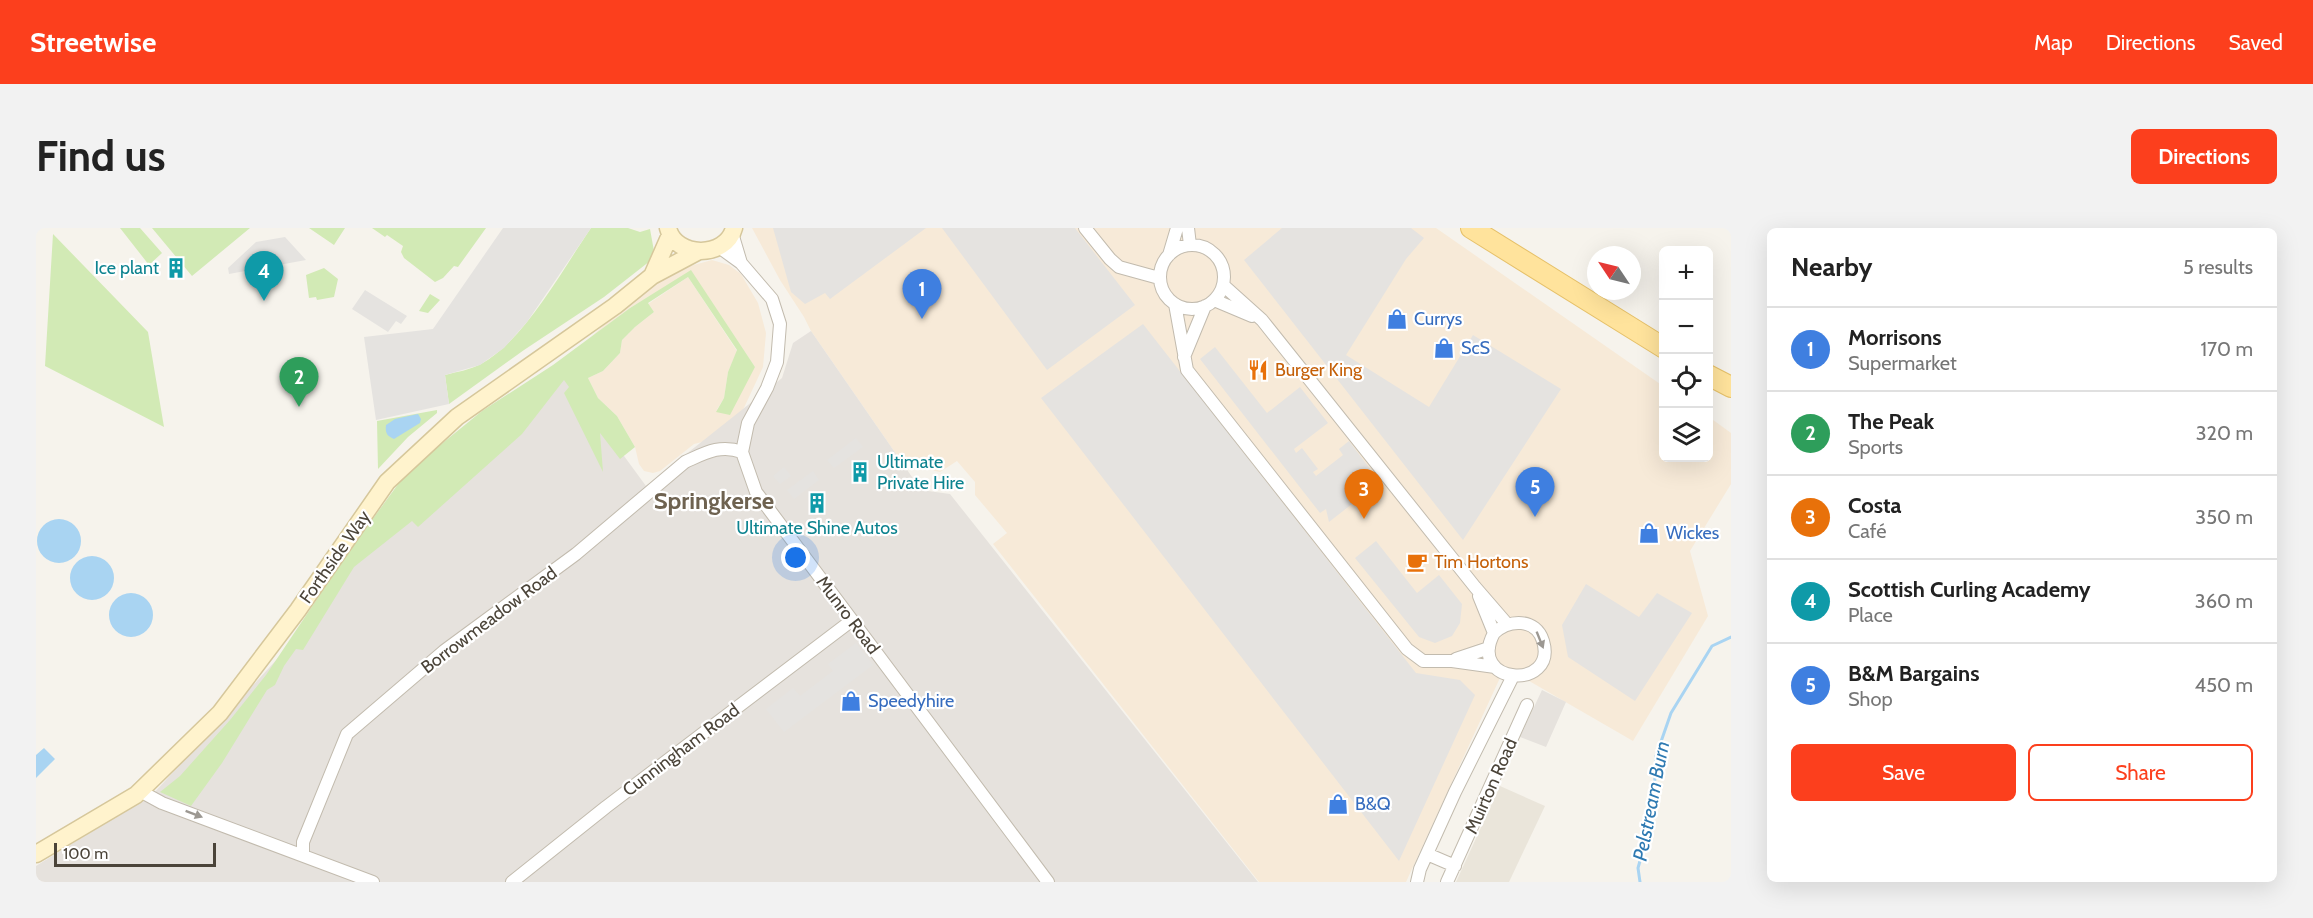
<!DOCTYPE html>
<meta charset="utf-8">
<style>
body{margin:0;font-family:Cabin,sans-serif;background:#f2f2f2;color:#222}
.controls{position:absolute;right:18px;top:18px;display:grid;overflow:hidden;border-radius:9px;box-shadow:0 6px 24px #0002}
.controls button{width:54px;height:54px;display:grid;place-items:center;padding:0;border:0;border-bottom:2px solid #e0e0e0;background:#fff;color:#222;font:30px sans-serif}
.compass{position:absolute;left:1551px;top:18px;width:54px;height:54px;border-radius:50%;background:#fff;box-shadow:0 6px 24px #0002;rotate:305deg}
.scale{position:absolute;left:18px;bottom:15px;width:162px;box-sizing:border-box;padding-left:6px;border:3px solid #4b4439;border-top:0;font-size:16px;line-height:21px;white-space:nowrap;color:#4b4439;-webkit-text-stroke:4px #fff;paint-order:stroke}
.you{position:absolute;left:760px;top:330px;width:21px;height:21px;margin:-15px;border:4px solid #fff;border-radius:50%;background:#1a73e8;box-shadow:0 0 0 9px #1a73e833}
.badge{display:grid;place-items:center;width:39px;height:39px;border-radius:50%;background:#fc3f1d;color:#fff;font-size:20px;font-weight:700}
.pin{position:absolute;translate:-50% -50px;filter:drop-shadow(0 2px 3px #0008)}
.pin::after{content:'';position:absolute;top:32px;width:21px;height:18px;background:inherit;clip-path:polygon(0 0,100% 0,50% 100%)}
.list{margin:0;padding:0;list-style:none}
h2{display:flex;justify-content:space-between;align-items:center;height:78px;margin:0;padding:0 24px;font-size:26px}
h2 small{font-size:20px;font-weight:400;color:#767676}
.list li{display:grid;grid-template-columns:39px 1fr auto;gap:18px;align-items:center;box-sizing:border-box;height:84px;padding:0 24px;border-top:2px solid #e0e0e0}
.list b{display:block;font-size:22px;white-space:nowrap}
.list p{margin:0;font-size:20px;white-space:nowrap;color:#767676}
.list em{font-size:20px;font-style:normal;color:#767676}
.actions{display:flex;gap:12px;padding:18px 24px}
.actions a{flex:1;padding:14px 0;border:2px solid #fc3f1d;border-radius:9px;text-align:center;font-size:21px;color:#fc3f1d}
.actions .main{background:#fc3f1d;color:#fff}
.icon{flex:none;width:33px;height:33px;fill:none;stroke:currentColor;stroke-width:2;stroke-linecap:round;stroke-linejoin:round}
.map{position:relative;flex:none;width:1695px;height:654px;overflow:hidden;border-radius:9px}
header{display:flex;align-items:center;gap:36px;box-sizing:border-box;height:84px;padding:0 30px;background:#fc3f1d;color:#fff}
header strong{font-size:28px}
nav{display:flex;gap:33px;margin-inline-start:auto;font-size:21px}
.intro{display:flex;align-items:center;justify-content:space-between;box-sizing:border-box;height:144px;padding:0 36px}
h1{margin:0;font-size:42px}
.button{padding:15px 27px;border-radius:9px;background:#fc3f1d;color:#fff;font-size:21px;font-weight:700}
main{display:flex;gap:36px;padding:0 36px}
aside{flex:1;background:#fff;border-radius:9px;box-shadow:0 6px 24px #0002}
.map>svg:first-child{display:block}
</style>
<header>
<strong>Streetwise</strong>
<nav><a>Map</a><a>Directions</a><a>Saved</a></nav>
</header>
<div class="intro"><h1>Find us</h1><a class="button">Directions</a></div>
<main>
<div class="map">
<svg width="1695" height="654" viewBox="0 0 1695 654">
<rect width="100%" height="100%" fill="#f6f3ec"/>
<path fill="#eae5da" d="M1464 558 1509 578 1473 654H1420Z"/>
<path fill="#f7ead8" d="M716 0H1400L1627 158 1628 230H1672L1673 189 1695 205V256L1654 323 1672 388 1597 513 1469 439 1370 654H1223L957 316 971 305 939 267V254L921 233 904 244 867 236 775 103 768 89 744 52Z
M676 32 693 37 705 46 722 75 730 105 727 139 699 199 678 211 658 216 624 243 617 245 608 243 603 236 599 219 581 188 562 170 552 150 567 143 584 125 586 112 599 99 618 84 612 76 652 49 701 123 692 144 688 170 680 183 719 139 655 43 594 80 554 110 600 67 636 43Z"/>
<path fill="#e6e2dd" d="M775 103 885 262 914 266 1222 654H0V638L117 566 243 429 366 255 525 142 610 258 746 150 757 115Z
M1506 462 1530 474 1510 519 1484 509Z"/>
<path fill="#d2eab5" d="M84 0H104L126 25 113 37Z
M116 0H214L156 48Z
M273 0H309L298 17Z
M336 0H450L422 39 418 38 407 50 399 54 368 30 365 24 367 18 351 7 349 9Z
M555 0H592L604 4 614 1 618 23 614 33 568 69 488 122 413 176 409 147C420 144 434 142 445 136 489 112 526 42 555 0Z
M17 6 112 104 128 199 9 138Z
M288 40 302 51 298 69 281 72 280 69 273 70 270 47Z
M655 42 719 139 694 187 680 184 688 170 692 144 701 122 652 49 612 75 618 84 599 99 586 112 584 125 567 143 552 150 562 170 581 188 599 219 584 231 564 205 567 244 528 165 533 159 528 152 486 206 382 299 376 293 318 339 267 422 260 421 248 438 239 457 231 462 186 535 155 578 124 564 144 548 194 492 230 447 314 322 371 244 446 183 517 137 594 80Z
M394 66 404 72 392 85 383 83Z
M401 182V185L372 209 342 241 341 193Z"/>
<path fill="#e5e3e0" d="M467 0H555L491 94 468 120 444 137 409 147 413 176 340 192 328 109 397 101Z
M737 0H890L794 71 789 65 769 76 755 64Z
M906 0H1039L1099 77 1011 142Z
M1246 0H1375L1388 10 1370 31 1310 127 1393 179 1437 107 1525 161 1427 312 1208 32Z
M249 9 270 32 193 46 192 40 220 14Z
M329 62 371 88 365 96 360 93 352 104 316 81Z
M1107 96 1380 445 1424 452 1439 467 1363 633 1005 170Z
M1179 119 1231 185 1264 159 1292 195 1258 221 1260 225 1266 220 1282 241 1277 244 1280 248 1307 227 1303 221 1313 213 1344 254 1293 294 1290 281 1284 285 1164 131Z
M820 210 827 219 798 240 791 232Z
M748 239 755 248 744 256 737 248Z
M777 243 783 252 758 271 751 262Z
M1340 313 1381 365 1403 347 1426 376 1424 395 1416 408 1399 415 1383 409 1319 330Z
M1550 356 1603 389 1621 365 1656 385 1599 473 1532 429 1526 397Z
M820 415 837 437 748 504 730 481 757 460 764 468 797 443 792 436Z"/>
<path fill="#a9d4f2" d="M382 186 385 191 384 195 358 211C351 208 349 205 350 197L359 191Z
M1 313a22 22 0 1 1 44 0a22 22 0 1 1-44 0Z
M34 350a22 22 0 1 1 44 0a22 22 0 1 1-44 0Z
M73 387a22 22 0 1 1 44 0a22 22 0 1 1-44 0Z
M8 520 19 531 0 550V527Z"/>
<g fill="none" stroke-linecap="round" stroke-linejoin="round">
<path stroke="#a9d4f2" stroke-width="3" d="M1604 654 1602 640 1617 586 1620 528 1635 485 1676 418 1695 409"/>
<g stroke="#c2bbae" stroke-width="14">
<path id="street" d="M1049 0 1074 31 1083 39 1123 50
M1152 0 1154 17
M1124 49a32 32 0 1 1 64 0a32 32 0 1 1-64 0Z
M683 19 705 35 696 5
M1133 27 1141 0
M705 35 736 71 744 96 741 134 731 160 712 195 706 224 720 264 1012 654
M1187 57 1226 92 1439 359 1471 396
M1178 72 1216 88
M1139 76 1151 142 1371 421 1387 433H1416L1459 439
M1148 129 1169 78
M1443 368 1458 405C1430 457 1522 463 1507 413 1500 390 1473 391 1458 405
M1420 431 1453 420
M104 563 126 575 337 654
M1391 626 1419 638
M267 627V614L311 506 408 423 540 326 649 234C669 225 684 216 706 224
M476 654 570 579 815 393
M1381 654 1384 641 1419 564 1477 448
M1411 654 1491 477"/>
</g>
<g stroke="#d6c79b" stroke-width="19">
<path id="secondary" d="M632 0C639 30 690 31 698 0
M616 48 634 7
M0 626 100 567 184 485 262 382 351 254 421 189 579 78 616 48 663 23"/>
</g>
<g stroke="#e6c16a" stroke-width="22">
<path id="primary" d="M1435 0 1628 120
M1672 147 1695 159"/>
</g>
<use href="#street" stroke="#fff" stroke-width="12"/>
<use href="#secondary" stroke="#fff3cd" stroke-width="16"/>
<use href="#primary" stroke="#ffe39c" stroke-width="20"/>
</g>
<defs><path id="oneway-solid" d="M-6-.8H1V-3.2L6.5 0L1 3.2V.8H-6Z" transform="scale(1.5)"/></defs>
<g fill="#9c9892">
<use href="#oneway-solid" transform="translate(1504 412) rotate(68)"/>
<use href="#oneway-solid" transform="translate(158 586) rotate(21)"/>
</g>
<defs>
<g id="building-bare" transform="scale(1.62)"><path d="M-4-6H4V6H1V3H-1V6H-4ZM-2.5-4.3h1.7v1.8h-1.7ZM.8-4.3h1.7v1.8H.8ZM-2.5-1h1.7V.8h-1.7ZM.8-1h1.7V.8H.8Z" fill="#0f9aa8" stroke="#fff" stroke-width="2.5" paint-order="stroke"/></g>
<g id="shop-bare" transform="scale(1.62)"><path d="M-5-2.5h2.3a2.7 3.5 0 0 1 5.4 0H5L5.5 6h-11ZM-1.5-2.5h3a1.5 2.3 0 0 0-3 0Z" fill="#3f7fe0" stroke="#fff" stroke-width="2.5" paint-order="stroke"/></g>
<g id="restaurant-bare" transform="scale(1.62)"><path d="M-5-6h1v4h1v-4h1v4h1v-4h1v5L-1.5 .5V6h-2V.5L-5-1ZM5-6V6H3V1.5H1.5Q1.5-4 5-6Z" fill="#e8710a" stroke="#fff" stroke-width="2.5" paint-order="stroke"/></g>
<g id="cafe-bare" transform="scale(1.62)"><path d="M-5.5-4.5H6V0H3Q3 3.5 0 3.5H-2.5Q-5.5 3.5-5.5 0ZM3-3.2v2h1.7v-2ZM-6 4.5H4V6H-6Z" fill="#e8710a" stroke="#fff" stroke-width="2.5" paint-order="stroke"/></g>
</defs>
<g fill-rule="evenodd">
<use href="#building-bare" x="140" y="40"/>
<use href="#shop-bare" x="1361" y="91"/>
<use href="#shop-bare" x="1408" y="120"/>
<use href="#restaurant-bare" x="1222" y="142"/>
<use href="#building-bare" x="824" y="244"/>
<use href="#building-bare" x="781" y="275"/>
<use href="#shop-bare" x="1613" y="305"/>
<use href="#cafe-bare" x="1381" y="334"/>
<use href="#shop-bare" x="815" y="473"/>
<use href="#shop-bare" x="1302" y="576"/>
</g>
<g text-anchor="middle" stroke-width="4.5" stroke-linejoin="round" paint-order="stroke">
<g font-size="18" fill="#0d838f" stroke="#fff" text-anchor="end">
<text x="123" y="46">Ice plant</text>
<text x="841" y="240" text-anchor="start">Ultimate<tspan x="841" dy="21">Private Hire</tspan></text>
<text x="781" y="306" text-anchor="middle">Ultimate Shine Autos</text>
</g>
<g font-size="18" fill="#366cbe" stroke="#fff" text-anchor="start">
<text x="1378" y="97">Currys</text>
<text x="1425" y="126">ScS</text>
<text x="1630" y="311">Wickes</text>
<text x="832" y="479">Speedyhire</text>
<text x="1319" y="582">B&amp;Q</text>
</g>
<g font-size="18" fill="#c56008" stroke="#fff" text-anchor="start">
<text x="1239" y="148">Burger King</text>
<text x="1398" y="340">Tim Hortons</text>
</g>
<g font-size="18" fill="#4b4439" stroke="#fff">
<text transform="translate(299 329) rotate(-55)" y="6">Forthside Way</text>
<text transform="translate(812 387) rotate(53)" y="6">Munro Road</text>
<text transform="translate(453 392) rotate(-37)" y="6">Borrowmeadow Road</text>
<text transform="translate(645 522) rotate(-37)" y="6">Cunningham Road</text>
<text transform="translate(1455 558) rotate(-66)" y="6">Muirton Road</text>
</g>
<g font-size="20" font-style="italic" fill="#2e7ab2" stroke="#fff">
<text transform="translate(1615 573) rotate(-79)" y="7">Pelstream Burn</text>
</g>
<g font-size="24" font-weight="bold" fill="#6e6250" stroke="#fff">
<text x="678" y="281">Springkerse</text>
</g>
</g>
</svg>
<div class="controls">
<button>+</button>
<button>−</button>
<button><svg class="icon" aria-label="locate" viewBox="0 0 24 24"><circle cx="12" cy="12" r="6"/><path d="M12 2v4M12 18v4M2 12h4M18 12h4"/></svg></button>
<button><svg class="icon" aria-label="layers" viewBox="0 0 24 24"><path d="M12 4l9 5-9 5-9-5zM3 14l9 5 9-5"/></svg></button>
</div>
<svg class="compass" viewBox="-18 -18 36 36"><path d="M0-13l5 13h-10z" fill="#e53935"/><path d="M0 13l5-13h-10z" fill="#767676"/></svg>
<div class="scale">100 m</div>
<div class="you"></div>
<div class="pin badge" style="left:886px;top:91px;background:#3f7fe0">1</div>
<div class="pin badge" style="left:263px;top:179px;background:#2e9e5b">2</div>
<div class="pin badge" style="left:1328px;top:291px;background:#e8710a">3</div>
<div class="pin badge" style="left:228px;top:73px;background:#0f9aa8">4</div>
<div class="pin badge" style="left:1499px;top:289px;background:#3f7fe0">5</div>
</div>
<aside>
<h2>Nearby<small>5 results</small></h2>
<ul class="list">
<li><span class="badge" style="background:#3f7fe0">1</span><div><b>Morrisons</b><p>Supermarket</p></div><em>170 m</em></li>
<li><span class="badge" style="background:#2e9e5b">2</span><div><b>The Peak</b><p>Sports</p></div><em>320 m</em></li>
<li><span class="badge" style="background:#e8710a">3</span><div><b>Costa</b><p>Café</p></div><em>350 m</em></li>
<li><span class="badge" style="background:#0f9aa8">4</span><div><b>Scottish Curling Academy</b><p>Place</p></div><em>360 m</em></li>
<li><span class="badge" style="background:#3f7fe0">5</span><div><b>B&amp;M Bargains</b><p>Shop</p></div><em>450 m</em></li>
</ul>
<div class="actions"><a class="main">Save</a><a>Share</a></div>
</aside>
</main>
